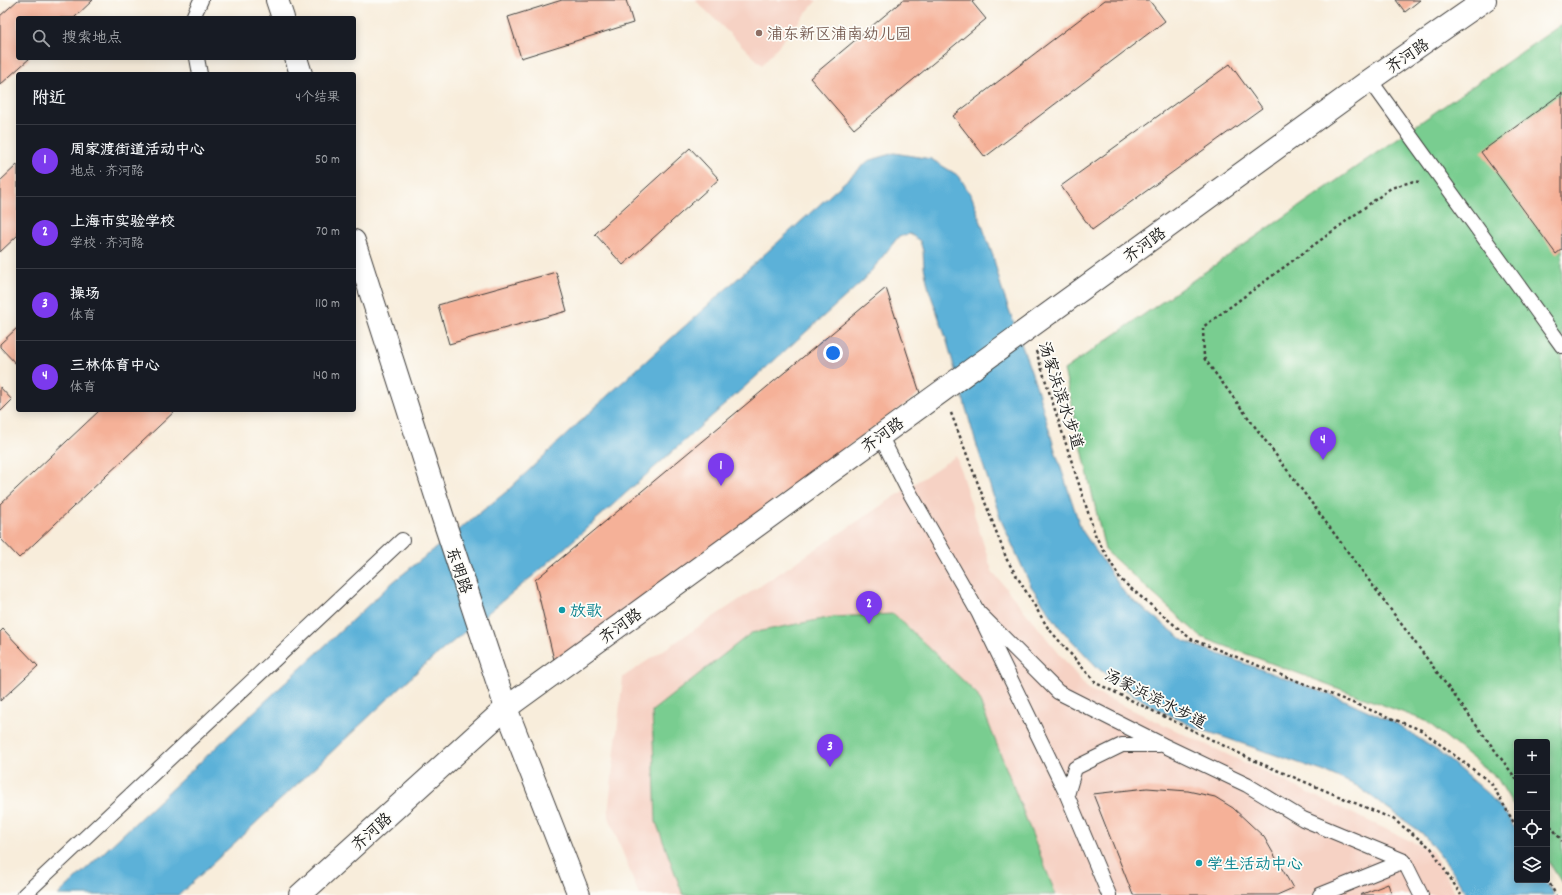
<!DOCTYPE html>
<html lang="zh">
<meta charset="utf-8">
<style>
body{margin:0;font-family:Dekko,"LXGW WenKai TC",sans-serif;background:#20242c;color:#f1f3f6}
.controls{position:absolute;right:12px;bottom:12px;display:grid;overflow:hidden;border-radius:4px;box-shadow:0 2px 10px #0003}
.controls button{width:36px;height:36px;display:grid;place-items:center;padding:0;border:0;border-bottom:1px solid #363941;background:#171b24;color:#f1f3f6;font:20px sans-serif}
.you{position:absolute;left:833px;top:353px;width:14px;height:14px;margin:-10px;border:3px solid #fff;border-radius:50%;background:#1a73e8;box-shadow:0 0 0 6px #1a73e833}
.badge{display:grid;place-items:center;width:26px;height:26px;border-radius:50%;background:#7c3aed;color:#fff;font-size:13px;font-weight:700}
.pin{position:absolute;translate:-50% -33px;filter:drop-shadow(0 1px 2px #0008)}
.pin::after{content:'';position:absolute;top:21px;width:14px;height:12px;background:inherit;clip-path:polygon(0 0,100% 0,50% 100%)}
.list{margin:0;padding:0;list-style:none}
h2{display:flex;justify-content:space-between;align-items:center;height:52px;margin:0;padding:0 16px;font-size:17px}
h2 small{font-size:13px;font-weight:400;color:#9ea1a6}
.list li{display:grid;grid-template-columns:26px 1fr auto;gap:12px;align-items:center;box-sizing:border-box;height:72px;padding:0 16px;border-top:1px solid #363941}
.list b{display:block;font-size:15px;white-space:nowrap}
.list p{margin:0;font-size:13px;white-space:nowrap;color:#9ea1a6}
.list em{font-size:13px;font-style:normal;color:#9ea1a6}
.icon{flex:none;width:22px;height:22px;fill:none;stroke:currentColor;stroke-width:2;stroke-linecap:round;stroke-linejoin:round}
.map{position:relative;flex:none;width:1562px;height:895px;overflow:hidden}
.search{position:absolute;background:#171b24;box-shadow:0 2px 10px #0003;left:16px;top:16px;width:340px;height:44px;display:flex;align-items:center;gap:10px;box-sizing:border-box;padding:0 14px;border-radius:4px;color:#9ea1a6;font-size:15px}
.panel{position:absolute;background:#171b24;box-shadow:0 2px 10px #0003;left:16px;top:72px;width:340px;height:340px;border-radius:4px}
.map>svg:first-child{display:block}
</style>
<div class="map">
<svg width="1562" height="895" viewBox="0 0 1562 895">
<rect width="100%" height="100%" fill="#fdfcf7"/>
<filter id="ink" filterUnits="userSpaceOnUse"><feTurbulence type="fractalNoise" baseFrequency=".025" numOctaves="2"/><feDisplacementMap in="SourceGraphic" scale="8" xChannelSelector="R" yChannelSelector="G"/><feConvolveMatrix kernelMatrix="1 2 1 2 8 2 1 2 1" color-interpolation-filters="sRGB"/></filter>
<filter id="wash" filterUnits="userSpaceOnUse"><feTurbulence type="fractalNoise" baseFrequency=".012" numOctaves="4" result="noise"/><feDisplacementMap in="SourceGraphic" scale="16" xChannelSelector="R" yChannelSelector="G"/><feGaussianBlur stdDeviation="0.9" result="paint"/><feColorMatrix in="noise" values="0 0 0 0 0 0 0 0 0 0 0 0 0 0 0 0 0 1.4 0 .05"/><feComposite in="paint" operator="in"/></filter>
<g filter="url(#wash)">
<rect width="100%" height="100%" fill="#f8eddb"/>
<path fill="#f6d2c4" d="M695 0H817L762 65Z
M956 456 992 571 1088 689 1432 851 1456 895H639L608 814 623 677Z"/>
<path fill="#79cd90" stroke="#4a7456" d="M1562 24V883L1547 859V742H1517V811L1497 778 1426 721 1201 637 1105 550 1064 370Z
M894 614 977 694 1056 895H683L656 822 652 711 751 633 833 617Z"/>
<path fill="#5bb1d8" stroke="#3c667a" d="M894 153 931 159 959 176 972 197 993 256 1002 290 1037 388 1054 447 1081 529 1126 595 1186 642 1347 701 1397 724 1442 754 1490 796 1507 816 1517 832V880H1545L1554 895H1468L1447 864 1422 833 1357 786 1328 773 1194 727 1152 706 1126 690 1098 668 1060 628 1031 586 1001 520 975 440 946 338 929 290 924 267 923 251 920 241 910 234 899 236 864 280 540 570 422 667 179 895H58L393 582 506 492 605 398 868 161Z"/>
<g id="blocks">
<path fill="#f5b198" d="M18 0H93L74 18H18V58H30L0 85V16Z
M562 0H626L633 23 521 58 508 17Z
M903 0H975L972 2 986 19 854 129 810 78Z
M1105 0H1149L1165 21 985 157 953 116Z
M1396 0H1420L1405 12Z
M1230 64 1262 108 1092 230 1061 186Z
M1562 93V249L1556 254 1481 152Z
M690 148 719 179 623 265 595 234Z
M18 164V235L0 252V181Z
M556 272 567 311 449 344 438 305Z
M886 288 920 393 555 664 535 580Z
M18 327V366L0 347V344Z
M0 387 12 400 0 412Z
M100 410H176L19 558 0 538V504Z
M3 629 38 666 0 701V632Z
M1147 788 1188 791 1215 797 1233 808 1264 837 1293 888 1277 895H1133L1093 794Z
M1388 884 1392 895H1360Z"/>
</g>
</g>
<g filter="url(#ink)">
<use href="#blocks" fill-opacity="0" stroke="#3d3b39" stroke-width="1"/>
<g fill="none" stroke-linecap="round" stroke-linejoin="round">
<g stroke="#3d3b39" stroke-width="16">
<path id="service" d="M194 18V15L201 0
M197 58 200 74
M1370 80 1562 346
M880 435 907 488 978 612 1067 795 1109 895
M978 612 1058 692 1163 745 1247 785 1303 819 1404 861 1421 895
M1067 795 1075 768 1122 745H1159
M24 895 402 540
M1320 895 1404 861"/>
</g>
<g stroke="#3d3b39" stroke-width="24">
<path id="minor" d="M300 895 506 708 1370 80 1485 0"/>
</g>
<g stroke="#3d3b39" stroke-width="24">
<path id="secondary" d="M277 0 283 18
M296 58 301 74
M354 241 443 518 506 708 579 895"/>
</g>
<path stroke="#3d3b39" stroke-width="2.5" stroke-dasharray="3 3" stroke-linecap="butt" d="M1419 182 1414 181 1391 188 1203 327 1204 358 1517 780
M1036 351 1096 537 1121 580 1191 639 1421 730 1491 783 1517 828
M951 413 1007 560 1048 628 1096 683 1255 761 1393 819 1431 848 1461 895
M1547 821 1562 841
M1547 879 1556 895"/>
<use href="#service" stroke="#fff" stroke-width="14"/>
<use href="#minor" stroke="#fff" stroke-width="22"/>
<use href="#secondary" stroke="#fff" stroke-width="22"/>
</g>
</g>
<circle fill="#8d6e63" stroke="#fdfcf7" stroke-width="1.5" cx="759" cy="33" r="4"/>
<g fill="#0f9aa8" stroke="#fdfcf7" stroke-width="1.5">
<circle cx="562" cy="610" r="4"/>
<circle cx="1199" cy="863" r="4"/>
</g>
<g text-anchor="middle" stroke-width="3.5" stroke-linejoin="round" paint-order="stroke">
<g font-size="16" fill="#785e54" stroke="#fdfcf7" text-anchor="start">
<text x="767" y="39">浦东新区浦南幼儿园</text>
</g>
<g font-size="16" fill="#1c1c1c" stroke="#fdfcf7">
<text transform="translate(1407 55) rotate(-34)" y="6">齐河路</text>
<text transform="translate(1144 244) rotate(-36)" y="6">齐河路</text>
<text transform="translate(1062 395) rotate(72)" y="6">汤家浜滨水步道</text>
<text transform="translate(882 434) rotate(-36)" y="6">齐河路</text>
<text transform="translate(460 570) rotate(71)" y="6">东明路</text>
<text transform="translate(620 625) rotate(-36)" y="6">齐河路</text>
<text transform="translate(1156 698) rotate(27)" y="6">汤家浜滨水步道</text>
<text transform="translate(371 831) rotate(-42)" y="6">齐河路</text>
</g>
<g font-size="16" fill="#0d838f" stroke="#fdfcf7" text-anchor="start">
<text x="570" y="616">放歌</text>
<text x="1207" y="869">学生活动中心</text>
</g>
</g>
</svg>
<div class="controls">
<button>+</button>
<button>−</button>
<button><svg class="icon" aria-label="locate" viewBox="0 0 24 24"><circle cx="12" cy="12" r="6"/><path d="M12 2v4M12 18v4M2 12h4M18 12h4"/></svg></button>
<button><svg class="icon" aria-label="layers" viewBox="0 0 24 24"><path d="M12 4l9 5-9 5-9-5zM3 14l9 5 9-5"/></svg></button>
</div>
<div class="you"></div>
<div class="pin badge" style="left:721px;top:486px">1</div>
<div class="pin badge" style="left:869px;top:624px">2</div>
<div class="pin badge" style="left:830px;top:767px">3</div>
<div class="pin badge" style="left:1323px;top:460px">4</div>
<div class="search"><svg class="icon" aria-label="search" viewBox="0 0 24 24"><circle cx="10" cy="10" r="6"/><path d="M15 15l6 6"/></svg>搜索地点</div>
<section class="panel">
<h2>附近<small>4个结果</small></h2>
<ul class="list">
<li><span class="badge">1</span><div><b>周家渡街道活动中心</b><p>地点 · 齐河路</p></div><em>50 m</em></li>
<li><span class="badge">2</span><div><b>上海市实验学校</b><p>学校 · 齐河路</p></div><em>70 m</em></li>
<li><span class="badge">3</span><div><b>操场</b><p>体育</p></div><em>110 m</em></li>
<li><span class="badge">4</span><div><b>三林体育中心</b><p>体育</p></div><em>140 m</em></li>
</ul>
</section>
</div>
